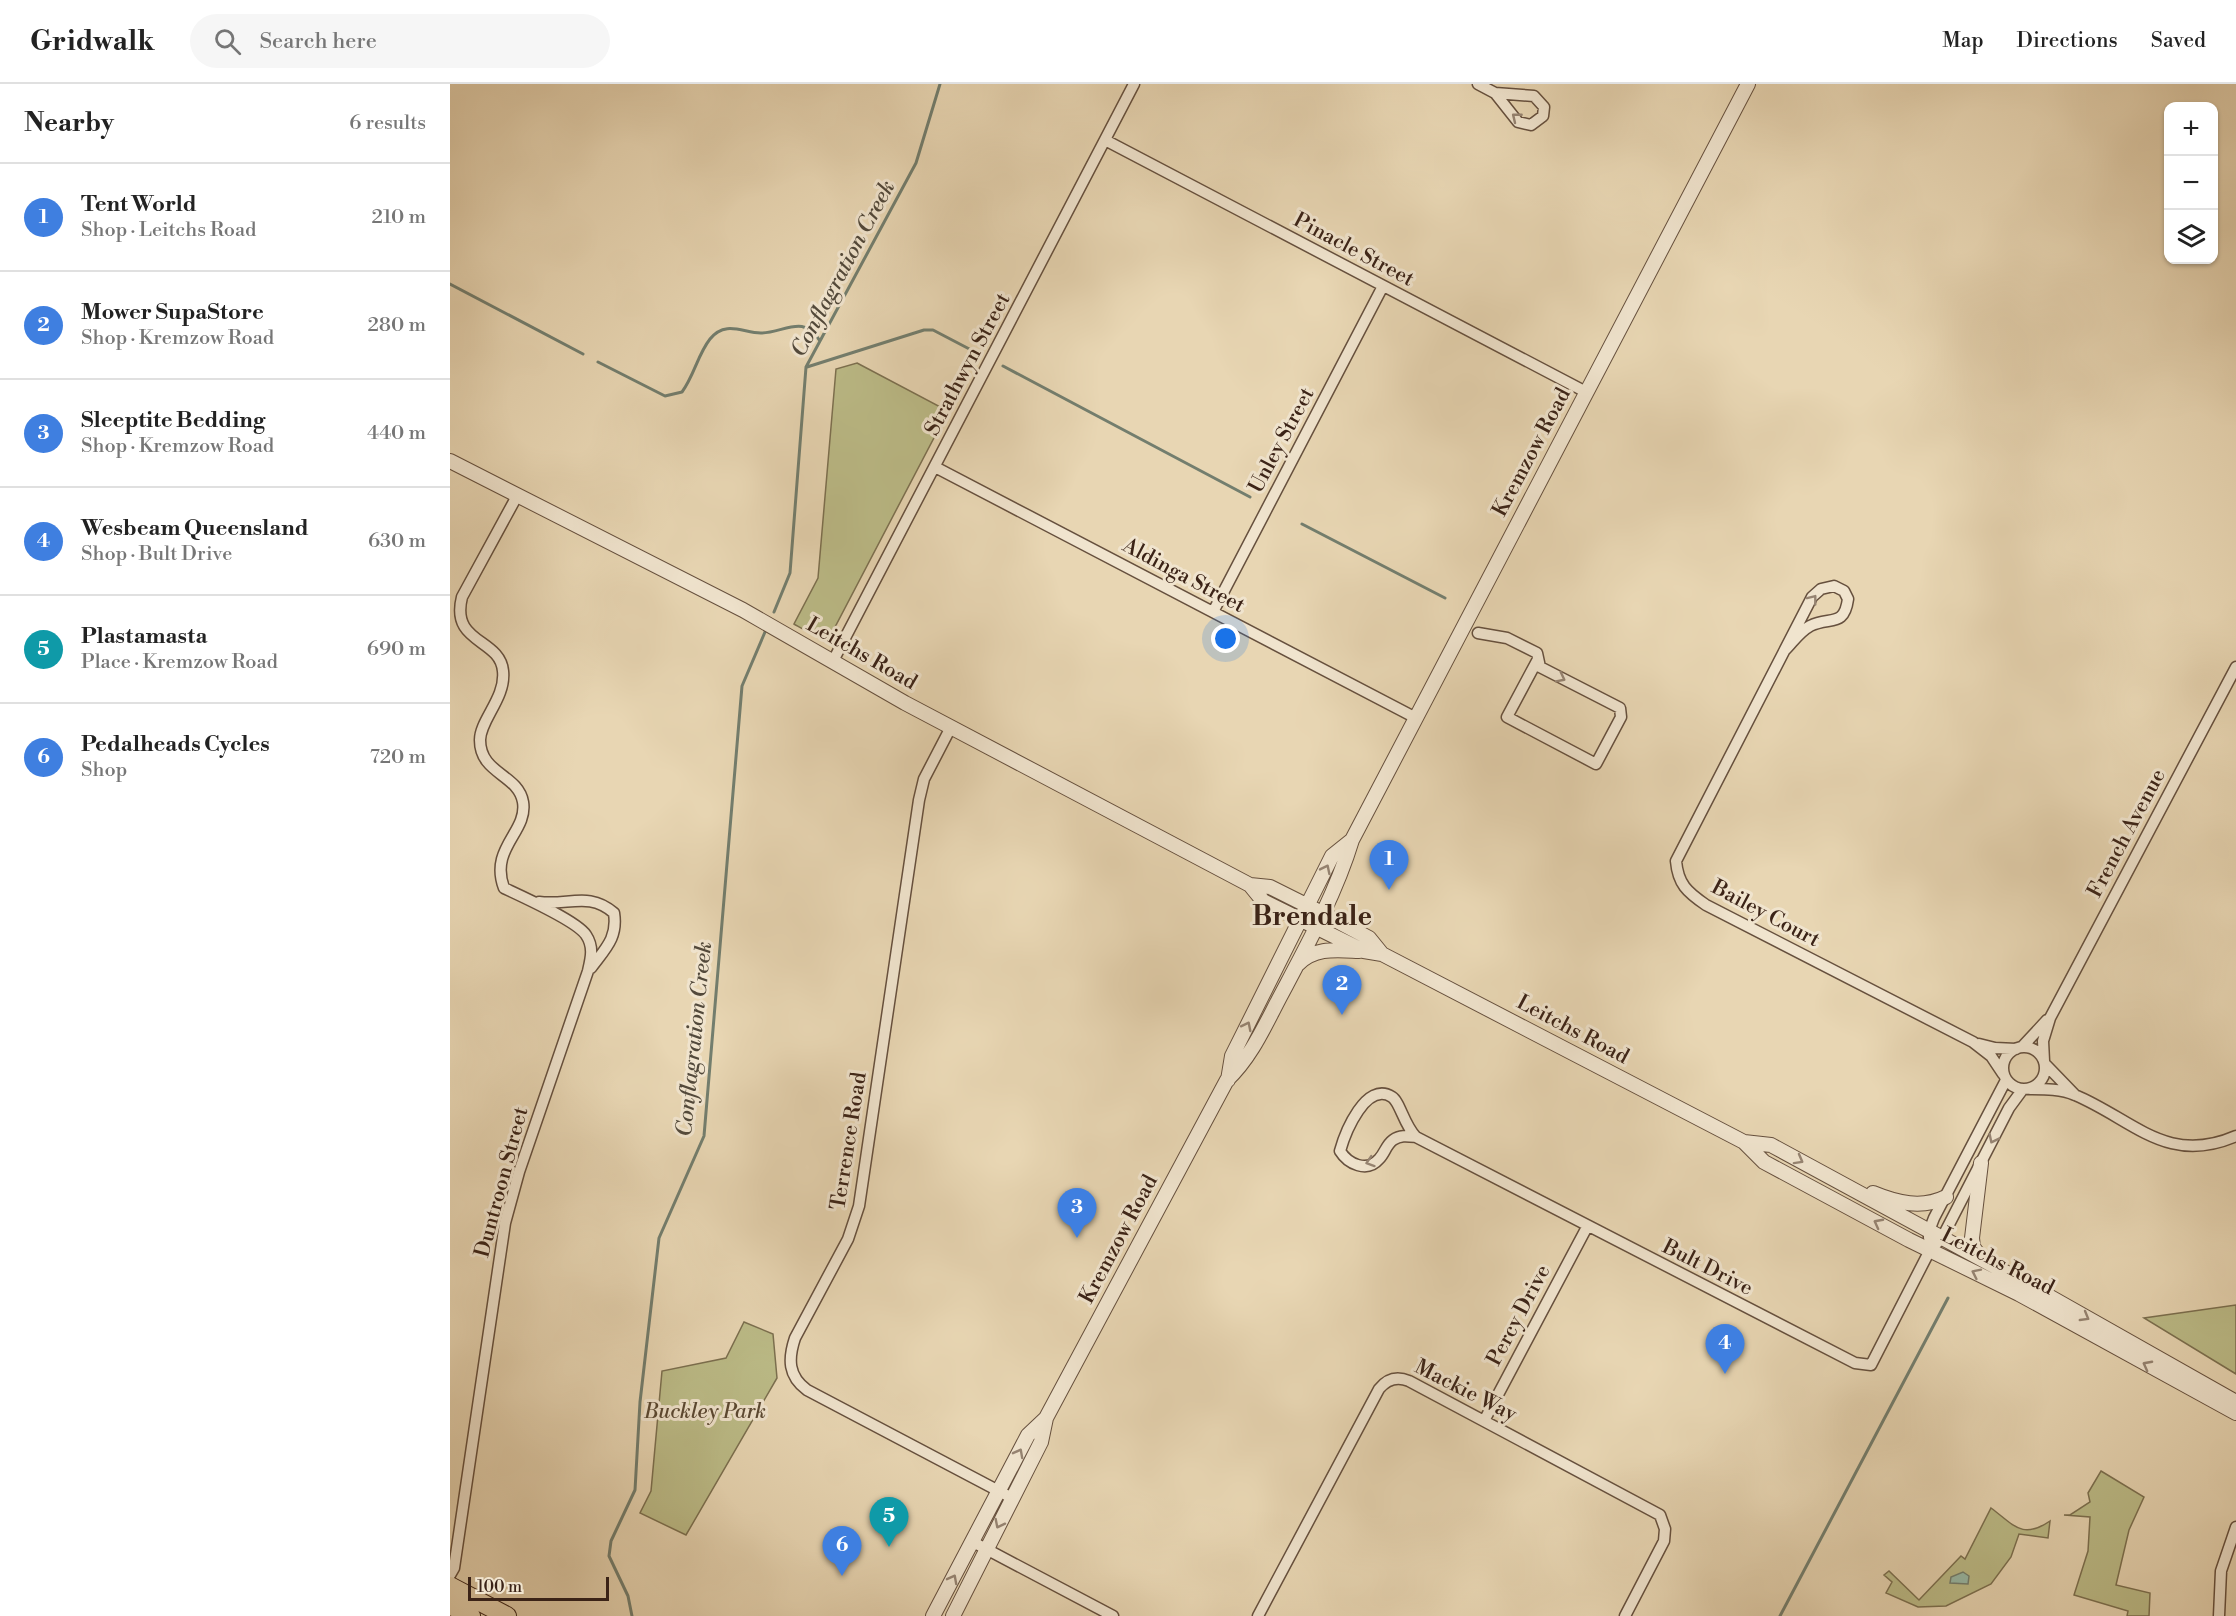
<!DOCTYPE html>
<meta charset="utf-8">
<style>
body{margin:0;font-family:"Libre Bodoni",serif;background:#f6f6f6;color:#222}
.controls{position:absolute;right:18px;top:18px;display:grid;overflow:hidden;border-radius:12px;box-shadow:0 2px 4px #0004}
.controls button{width:54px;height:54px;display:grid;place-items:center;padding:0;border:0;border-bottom:2px solid #e0e0e0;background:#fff;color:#222;font:30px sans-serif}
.scale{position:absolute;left:18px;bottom:15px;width:141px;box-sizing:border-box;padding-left:6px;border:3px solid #3b2317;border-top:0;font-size:16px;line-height:21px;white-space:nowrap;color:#3b2317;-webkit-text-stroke:4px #f0e4ce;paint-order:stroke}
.you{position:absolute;left:776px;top:555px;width:21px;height:21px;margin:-15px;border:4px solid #fff;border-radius:50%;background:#1a73e8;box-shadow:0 0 0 9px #1a73e833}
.badge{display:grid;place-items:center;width:39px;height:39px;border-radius:50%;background:#d93025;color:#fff;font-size:20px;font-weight:700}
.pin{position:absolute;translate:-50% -50px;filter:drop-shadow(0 2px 3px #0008)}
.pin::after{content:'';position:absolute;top:32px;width:21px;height:18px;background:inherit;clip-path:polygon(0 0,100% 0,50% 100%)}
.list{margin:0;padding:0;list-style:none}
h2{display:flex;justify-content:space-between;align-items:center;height:78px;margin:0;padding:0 24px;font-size:26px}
h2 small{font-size:20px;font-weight:400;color:#767676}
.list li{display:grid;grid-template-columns:39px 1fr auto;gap:18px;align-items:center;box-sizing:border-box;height:108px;padding:0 24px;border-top:2px solid #e0e0e0}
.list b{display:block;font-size:22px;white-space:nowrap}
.list p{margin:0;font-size:20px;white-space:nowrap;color:#767676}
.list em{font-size:20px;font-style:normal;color:#767676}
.icon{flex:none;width:33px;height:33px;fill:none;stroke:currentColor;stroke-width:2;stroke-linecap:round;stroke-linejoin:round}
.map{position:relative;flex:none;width:1786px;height:1532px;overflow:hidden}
header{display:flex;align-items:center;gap:36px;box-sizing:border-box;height:84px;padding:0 30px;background:#fff;border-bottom:2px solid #e0e0e0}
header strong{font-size:28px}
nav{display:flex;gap:33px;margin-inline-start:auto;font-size:21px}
.search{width:420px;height:54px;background:#f6f6f6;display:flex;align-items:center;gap:15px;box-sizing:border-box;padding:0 21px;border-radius:33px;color:#767676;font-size:22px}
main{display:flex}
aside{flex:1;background:#fff}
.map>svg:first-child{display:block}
</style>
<header>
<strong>Gridwalk</strong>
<div class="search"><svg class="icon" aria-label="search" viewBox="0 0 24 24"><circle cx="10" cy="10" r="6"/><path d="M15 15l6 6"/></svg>Search here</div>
<nav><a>Map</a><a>Directions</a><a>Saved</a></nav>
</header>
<main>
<aside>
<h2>Nearby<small>6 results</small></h2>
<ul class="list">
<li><span class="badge" style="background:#3f7fe0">1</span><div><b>Tent World</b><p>Shop · Leitchs Road</p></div><em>210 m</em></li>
<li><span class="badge" style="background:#3f7fe0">2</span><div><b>Mower SupaStore</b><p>Shop · Kremzow Road</p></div><em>280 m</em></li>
<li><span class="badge" style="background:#3f7fe0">3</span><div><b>Sleeptite Bedding</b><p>Shop · Kremzow Road</p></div><em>440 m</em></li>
<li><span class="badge" style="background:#3f7fe0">4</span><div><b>Wesbeam Queensland</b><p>Shop · Bult Drive</p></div><em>630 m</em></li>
<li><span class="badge" style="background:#0f9aa8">5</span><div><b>Plastamasta</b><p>Place · Kremzow Road</p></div><em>690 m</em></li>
<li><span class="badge" style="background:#3f7fe0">6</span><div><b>Pedalheads Cycles</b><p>Shop</p></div><em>720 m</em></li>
</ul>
</aside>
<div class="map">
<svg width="1786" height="1532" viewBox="0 0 1786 1532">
<rect width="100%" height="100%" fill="#e8d6b3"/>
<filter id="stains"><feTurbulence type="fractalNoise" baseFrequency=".00333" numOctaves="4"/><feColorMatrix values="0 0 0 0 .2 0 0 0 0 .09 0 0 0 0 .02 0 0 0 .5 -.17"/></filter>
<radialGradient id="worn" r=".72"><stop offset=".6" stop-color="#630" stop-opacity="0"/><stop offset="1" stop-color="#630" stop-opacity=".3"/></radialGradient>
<path fill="#bcbc88" stroke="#7c7050" stroke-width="1.5" d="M407 279 498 327 385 543C373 559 358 548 344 540L368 494 386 285Z
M1786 1221V1290L1694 1234Z
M294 1238 323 1250 327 1294 236 1451 190 1429 201 1407 212 1287 276 1274Z
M1651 1387 1694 1413 1679 1446 1666 1501 1700 1509 1699 1532H1677L1678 1527 1624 1511 1638 1467 1640 1433 1614 1431H1620L1640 1418 1638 1409Z
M1541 1424C1564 1441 1572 1456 1600 1437L1598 1454 1569 1450 1561 1473 1541 1500 1496 1522 1468 1523 1436 1509 1442 1498 1434 1491 1439 1487 1469 1516 1511 1472 1515 1475Z"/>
<path fill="#98baa8" stroke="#737e6e" stroke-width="1.5" d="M1513 1488 1519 1492 1518 1500 1500 1499 1501 1493Z"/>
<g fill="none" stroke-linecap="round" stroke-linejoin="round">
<path stroke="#737e6e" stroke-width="3" d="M0 200 133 270
M148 278 215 312 232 308C244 292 248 270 260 255 276 235 295 250 312 249 335 248 354 230 370 257
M553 282 800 413
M357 283 474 246H483L527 269
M852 440 995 514
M324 528 340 489 356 283 466 79 490 0
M182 1532 178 1512 159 1472 161 1457 185 1406 190 1318 209 1154 254 1052 292 602 315 548
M1330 1532 1498 1214"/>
<g stroke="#66503e" stroke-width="13">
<path id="minor" d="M1028 0 1045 9 1068 38 1081 41 1093 32 1094 23 1084 12 1045 9
M655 56 1136 308
M485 383 966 634
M763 528 933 202
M1028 549 1057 554 1087 569 1090 583 1170 624 1171 633 1146 680 1057 633 1088 575
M1335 566C1343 558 1349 548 1360 542 1380 532 1394 544 1398 515L1394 507 1384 502 1371 505 1362 513 1226 777C1228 800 1237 808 1256 821L1523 958 1541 972 1553 990
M383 577 684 0
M501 643 474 695 469 716 409 1122 398 1155 345 1254C338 1275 338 1292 357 1306L562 1414
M89 818C118 822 139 807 164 829 168 854 155 865 141 884
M1529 960 1545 964 1566 965
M1553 984a21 21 0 1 1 42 0a21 21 0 1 1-42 0Z
M1572 963 1597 936
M1594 977 1593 957 1600 934 1786 583
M1596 981 1625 1011
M1580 1005C1595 1005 1612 1005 1625 1011 1684 1036 1717 1082 1786 1052
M966 1053C957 1052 950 1051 943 1056 936 1061 935 1069 929 1075 917 1089 898 1080 890 1067 895 1049 916 996 942 1013 950 1018 954 1041 966 1053L1405 1279 1421 1281 1480 1166 1492 1154 1559 1024 1573 1005
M1479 1154V1147L1484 1134 1556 996
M1034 1337 1137 1143
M523 1458 663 1532
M0 1491 4 1484 55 1139 69 1088 138 887C141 874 144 863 136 851 127 837 71 812 54 804 39 764 78 748 73 718 68 690 30 690 30 656 30 636 56 614 53 587 50 554 0 560 12 513L67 412
M808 1532 929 1305C937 1295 947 1292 959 1297L1210 1431 1215 1445 1214 1457 1175 1532
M1769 1532 1771 1487 1786 1443"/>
</g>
<g stroke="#66503e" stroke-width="16">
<path id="tertiary" d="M0 377 293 526 455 619 800 801 813 817 914 867 932 870 1294 1058 1314 1078 1459 1156 1569 1210 1786 1329
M800 801 820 803 872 829 919 854 932 870
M848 880C865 863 886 866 909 867
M778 996 782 972 882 772 902 756
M1294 1058 1321 1061 1579 1201 1786 1318
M1531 1079 1522 1154 1523 1163 1532 1175
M1423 1109C1447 1119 1472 1125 1496 1113
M483 1532 578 1351 596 1334
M503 1532 591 1358 596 1334 777 996C802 972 815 941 831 911 857 862 886 809 902 756L1298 0"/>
</g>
<g stroke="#3b2317" stroke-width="20">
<path id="trunk" d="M0 1502 57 1532
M0 1521 21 1532"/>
</g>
<use href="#minor" stroke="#f0e4ce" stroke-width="10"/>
<use href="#tertiary" stroke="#f0e4ce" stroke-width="14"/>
<use href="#trunk" stroke="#e8d6b3" stroke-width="18"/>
</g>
<defs><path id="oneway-chevron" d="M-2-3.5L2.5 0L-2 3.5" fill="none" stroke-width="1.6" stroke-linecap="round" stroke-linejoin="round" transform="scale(1.5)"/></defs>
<g stroke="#968472">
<use href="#oneway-chevron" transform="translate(1066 33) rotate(-141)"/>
<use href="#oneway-chevron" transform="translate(1363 515) rotate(-52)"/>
<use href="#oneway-chevron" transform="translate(1111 594) rotate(27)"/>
<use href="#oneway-chevron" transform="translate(876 785) rotate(-64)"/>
<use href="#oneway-chevron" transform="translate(797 942) rotate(-63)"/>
<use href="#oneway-chevron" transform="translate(1543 1055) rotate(116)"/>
<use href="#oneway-chevron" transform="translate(1349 1076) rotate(29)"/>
<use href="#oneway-chevron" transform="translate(920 1078) rotate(162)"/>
<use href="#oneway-chevron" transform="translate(1428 1139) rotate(-152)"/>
<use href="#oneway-chevron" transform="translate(1526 1189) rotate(-154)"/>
<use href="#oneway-chevron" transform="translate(1635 1233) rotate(30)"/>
<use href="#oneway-chevron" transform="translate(1697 1281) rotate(-152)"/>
<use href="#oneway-chevron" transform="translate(569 1369) rotate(-62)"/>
<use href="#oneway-chevron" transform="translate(549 1440) rotate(117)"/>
<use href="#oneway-chevron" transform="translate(503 1495) rotate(-62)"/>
</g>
<g text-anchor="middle" stroke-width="6" stroke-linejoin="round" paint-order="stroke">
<g font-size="21" fill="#3b2317" stroke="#f0e4ce">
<text transform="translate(904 165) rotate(28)" y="7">Pinacle Street</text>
<text transform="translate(517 280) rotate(-62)" y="7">Strathwyn Street</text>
<text transform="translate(831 356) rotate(-62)" y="7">Unley Street</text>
<text transform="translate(1081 368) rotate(-62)" y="7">Kremzow Road</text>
<text transform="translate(734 491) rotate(28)" y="7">Aldinga Street</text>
<text transform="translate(412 569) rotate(30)" y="7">Leitchs Road</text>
<text transform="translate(1676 749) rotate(-62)" y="7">French Avenue</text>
<text transform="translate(1316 829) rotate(28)" y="7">Bailey Court</text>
<text transform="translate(1123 945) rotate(28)" y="7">Leitchs Road</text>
<text transform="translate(398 1057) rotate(-81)" y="7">Terrence Road</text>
<text transform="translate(51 1098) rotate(-75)" y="7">Duntroon Street</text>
<text transform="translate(668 1155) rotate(-62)" y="7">Kremzow Road</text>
<text transform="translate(1548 1177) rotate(27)" y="7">Leitchs Road</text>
<text transform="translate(1258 1183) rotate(27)" y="7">Bult Drive</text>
<text transform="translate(1068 1231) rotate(-62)" y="7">Percy Drive</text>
<text transform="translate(1016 1306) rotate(27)" y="7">Mackie Way</text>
</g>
<g font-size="21" font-style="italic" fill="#5b4933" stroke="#f0e4ce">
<text x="255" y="1334">Buckley Park</text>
</g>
<g font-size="22" font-style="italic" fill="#52493b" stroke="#f0e4ce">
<text transform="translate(392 184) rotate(-62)" y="8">Conflagration Creek</text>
<text transform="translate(243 955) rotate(-84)" y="8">Conflagration Creek</text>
</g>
<g font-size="27" font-weight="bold" fill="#3b2317" stroke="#f0e4ce">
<text x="862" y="841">Brendale</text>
</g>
</g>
<rect width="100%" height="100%" filter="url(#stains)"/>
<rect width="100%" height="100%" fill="url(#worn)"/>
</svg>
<div class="controls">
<button>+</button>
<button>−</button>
<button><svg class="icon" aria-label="layers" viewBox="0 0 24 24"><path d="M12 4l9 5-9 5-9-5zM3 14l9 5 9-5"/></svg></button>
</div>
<div class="scale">100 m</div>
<div class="you"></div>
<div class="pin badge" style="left:939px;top:806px;background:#3f7fe0">1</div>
<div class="pin badge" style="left:892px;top:931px;background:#3f7fe0">2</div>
<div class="pin badge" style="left:627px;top:1154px;background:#3f7fe0">3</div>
<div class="pin badge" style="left:1275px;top:1290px;background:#3f7fe0">4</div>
<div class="pin badge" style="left:439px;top:1463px;background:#0f9aa8">5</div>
<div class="pin badge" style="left:392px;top:1492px;background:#3f7fe0">6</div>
</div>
</main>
